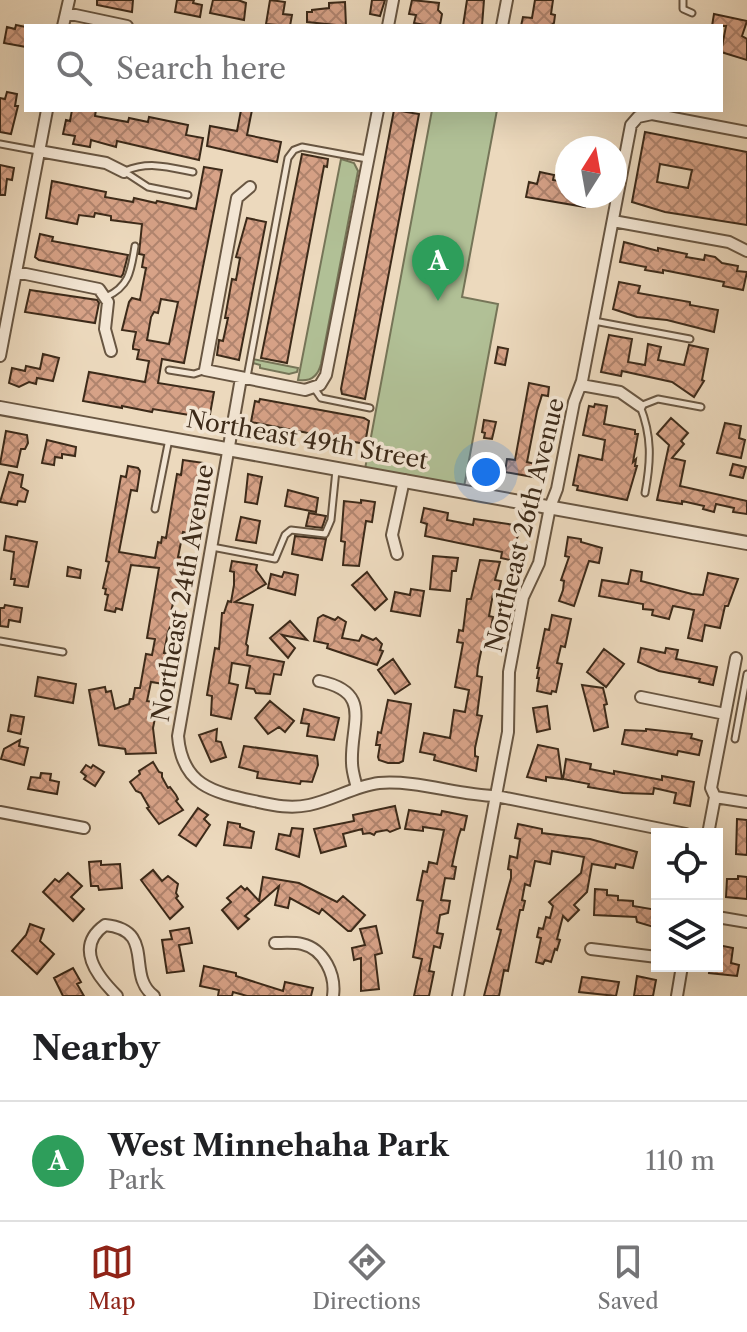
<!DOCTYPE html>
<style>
body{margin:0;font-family:"Libre Caslon Text",serif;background:#f6f6f6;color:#202124}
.controls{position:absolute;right:24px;bottom:24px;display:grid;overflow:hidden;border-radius:0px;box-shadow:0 8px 32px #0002}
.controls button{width:72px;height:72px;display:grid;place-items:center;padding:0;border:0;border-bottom:2px solid #e0e0e0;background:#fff;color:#202124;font:40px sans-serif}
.compass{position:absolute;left:555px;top:136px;width:72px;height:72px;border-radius:50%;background:#fff;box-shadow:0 8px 32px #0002;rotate:11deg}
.you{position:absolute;left:486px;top:472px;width:28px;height:28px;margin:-20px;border:6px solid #fff;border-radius:50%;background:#1a73e8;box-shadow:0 0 0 12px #1a73e833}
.badge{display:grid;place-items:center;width:52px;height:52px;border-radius:50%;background:#8f2418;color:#fff;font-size:26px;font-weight:700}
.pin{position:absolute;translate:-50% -66px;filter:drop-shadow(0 2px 4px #0008)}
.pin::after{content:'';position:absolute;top:42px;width:28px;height:24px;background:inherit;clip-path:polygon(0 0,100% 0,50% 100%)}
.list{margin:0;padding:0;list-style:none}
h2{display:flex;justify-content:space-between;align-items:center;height:104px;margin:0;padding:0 32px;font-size:34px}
h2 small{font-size:26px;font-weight:400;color:#757577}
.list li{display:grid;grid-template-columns:52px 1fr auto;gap:24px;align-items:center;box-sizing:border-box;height:120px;padding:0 32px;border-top:2px solid #e0e0e0}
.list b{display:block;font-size:30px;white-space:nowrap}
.list p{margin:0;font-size:26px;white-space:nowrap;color:#757577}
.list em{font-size:26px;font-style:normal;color:#757577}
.icon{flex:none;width:44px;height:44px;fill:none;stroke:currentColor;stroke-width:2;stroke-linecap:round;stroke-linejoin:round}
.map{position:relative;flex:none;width:747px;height:996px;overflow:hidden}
.search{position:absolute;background:#fff;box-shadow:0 8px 32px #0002;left:24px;right:24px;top:24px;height:88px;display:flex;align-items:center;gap:20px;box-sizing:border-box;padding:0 28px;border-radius:0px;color:#757577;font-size:30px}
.sheet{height:224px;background:#fff}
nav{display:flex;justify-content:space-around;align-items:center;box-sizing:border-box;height:112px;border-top:2px solid #e0e0e0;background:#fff;font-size:22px;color:#757577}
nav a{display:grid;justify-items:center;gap:4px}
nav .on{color:#8f2418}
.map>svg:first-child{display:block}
</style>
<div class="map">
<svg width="747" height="996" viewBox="0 0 747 996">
<defs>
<pattern id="building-cross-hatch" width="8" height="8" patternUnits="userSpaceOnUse" patternTransform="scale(2)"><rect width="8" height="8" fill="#d7a287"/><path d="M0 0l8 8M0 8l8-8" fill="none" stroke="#b0846e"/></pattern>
</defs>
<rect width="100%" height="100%" fill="#ecd9bd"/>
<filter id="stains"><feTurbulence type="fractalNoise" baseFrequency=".0025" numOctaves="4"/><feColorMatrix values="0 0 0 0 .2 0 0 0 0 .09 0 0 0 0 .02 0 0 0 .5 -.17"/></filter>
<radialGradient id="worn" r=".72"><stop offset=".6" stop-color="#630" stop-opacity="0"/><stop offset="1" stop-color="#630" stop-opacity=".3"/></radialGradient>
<path fill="#b1c096" stroke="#767558" stroke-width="2" d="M432 110H497L462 297 498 304 464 487 365 469Z
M341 159 354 163 358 171 321 364C318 376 311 382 298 380Z
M253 359 298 368 297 372 289 374 260 368V365L253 363Z"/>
<path fill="url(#building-cross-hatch)" stroke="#3c2a19" stroke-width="2" fill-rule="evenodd" d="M97 0H133L132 12 97 5Z
M177 0H194L193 3 202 5 200 17 175 12Z
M213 0H238L246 3 244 20 210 13Z
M270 0 285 2 283 14 292 15 290 26 266 24Z
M372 0H385L380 16 370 14Z
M412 0 439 3 438 10 442 14 440 25 430 26 414 23 416 15 409 14Z
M467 0H484L482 26H463Z
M535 0H553L551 14 555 15 554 23 550 26H521L523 17 532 18Z
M345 2 346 26 307 22V12H312V10L329 8V3Z
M714 14 747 21 742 36 747 39V60L721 52 726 26H712Z
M16 25 26 27V47L4 43 7 27 15 29Z
M7 92 17 94 15 106H18L11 134 0 132V98L5 99Z
M72 110H96L95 116 128 122 129 118 148 122 149 117 188 125 186 135 203 138 199 160 117 141 116 147 91 140 90 147 73 144 75 136 63 134 66 120 70 121Z
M241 110H252L247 135 281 142 277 162 207 146 210 126 237 131Z
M394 110 419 114 365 399 342 394 341 389Z
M645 132 747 152V225L665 212 632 202ZM660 164 692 170 688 188 657 182Z
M302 154 328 159 327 167 324 166 287 363 261 358Z
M0 165 14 168 12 180 7 179 5 195H0Z
M204 167 222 170 184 363 162 359 158 383 214 392 210 414 203 413 202 417 153 409 152 412 122 406V408L83 401 89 372 145 382 149 361 137 359 139 350 133 349V346L136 332 122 330 129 302 132 298 140 300 146 268 142 267 144 255 139 254 142 224 111 220V216L95 213 94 217 79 215 77 224 46 218 52 181 106 192 105 197 133 202 134 198 156 203 157 201 196 209ZM161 299 178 302 169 344 147 340 151 317 154 312 158 313Z
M540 172 554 175 553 180 567 182V196H587L585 207 526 197 529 182 537 184Z
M247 218 266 222 239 360 217 355 219 340 223 341 228 318H225L232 279 236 280 240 258 236 257Z
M40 234 53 237 52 241 128 255 123 274 121 277 39 260 35 257Z
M624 242 658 251V248L687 254 686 257 704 260 705 255 715 257 722 263 738 266 737 271 747 272 743 290 723 286 724 282 663 270V273L645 270 646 267 620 262Z
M619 282 640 286 638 293 690 302V305L718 310 714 332 667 320 637 317 613 309Z
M30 290 97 300 99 303 95 323 25 312Z
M609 335 632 339 628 362 645 365 648 344 661 347 658 360 684 365 689 345 708 349 702 380 704 381 694 397 672 382 622 371 621 376 601 372Z
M498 347 508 349 505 365 495 363Z
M43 354 59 358 53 381 37 378 36 384 29 382 19 387 9 383 12 368 25 371 26 366 40 369Z
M529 383 549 387 548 396 542 395 537 411 527 462 535 464 533 477 505 472 507 459 515 460Z
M260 399 364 418 369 421 365 444 251 422 255 401 259 402Z
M595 404 607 406 604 424 635 430V434H638L633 462 636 459 635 466H637L627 500 577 490 578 486 573 485 579 455 602 460 605 440 583 435 589 406 594 407Z
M671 418 688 433 681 441 684 444 672 458 685 461 680 486 747 501V514L733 512 734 508 716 504 714 512 703 509 704 506 682 501V504L657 500 669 445 657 434Z
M484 420 496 422 492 439 484 438 485 433 482 432Z
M725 423 741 426 739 438 745 440 741 458 717 453Z
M6 431 27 435 28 443 25 449H21L17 467 0 464Z
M47 440 76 447 75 456 62 454V458L55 457 54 465 42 463Z
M183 460 204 463 201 479H199L194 518H191L188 533 183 532 178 557 187 558 181 592 176 591 170 616 176 617 174 628 170 627 168 632 164 653 168 654 164 684 151 682 147 701 152 702 151 707 157 708 153 728 156 753 126 754 125 749 99 745 89 690 105 687 106 692 111 691 115 709 129 704 130 699H133L135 688H140L146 654 152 655 155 639 147 638 159 568 131 565 122 610 116 608 115 612 105 610 108 595 105 594 106 589 103 588 109 562 106 561 121 476 126 477 128 466 138 468 140 471 137 491 131 490 119 552 155 558 158 542 161 543 162 537 166 538 177 474 181 475Z
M733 464 746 467 743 478 730 475Z
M9 472 23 475 21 487 28 491 25 502 18 501 17 505 0 502Z
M248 474 262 477 257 504 245 502Z
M288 490 318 498 316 512 285 506Z
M361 500 375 502 372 522 366 521 359 566 343 565 345 542 341 541 344 501 361 503Z
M424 508 448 513 447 520 473 525 474 519 521 526 510 560 501 558 502 552 425 536 427 524 421 522Z
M309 513 326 516 322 528 306 526Z
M241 517 260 521 256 543 236 540Z
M6 536 37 542 28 587 14 585 15 579H11L14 552 4 550Z
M295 536 326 539 322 560 292 554Z
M568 537 581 539V542L602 548 599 563 589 561 574 606 559 601 563 590 564 581 561 580 569 557 565 556Z
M433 556 458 558 456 571H452L450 591 430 589Z
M480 560 500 562 495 580 501 581 498 595 493 594 489 616 493 617 491 628 486 648 482 647 478 666 477 676 482 677 477 715 482 716 475 748V756L478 757 476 771 434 760 435 755 420 752 424 733 450 738 454 710 465 712 469 690 455 687 463 643 457 642 459 630 463 631 467 599H471Z
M232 561 257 565 256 570 266 584 235 602 253 605 246 644 248 646 247 655 284 662 281 675 274 674 270 694 256 693 254 689 246 688 250 666 232 663 229 683 238 685 231 719 211 715 212 696 207 695 215 648 219 649 222 613H224L228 601 231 602 234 585V572L230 571Z
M68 567 81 570 80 578 67 576Z
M631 570 642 572 641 581 692 594 703 595 708 573 738 579 728 606H725L720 628 705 625 702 641 688 638 694 610 673 606 669 619 652 615 653 610 643 609V604L599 596 602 580 628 584Z
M284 572 298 575 295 595 268 588 271 574 282 577Z
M367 572 387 599 375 610 352 585Z
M411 589 424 591 420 616 391 611 395 592 410 595Z
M5 605 22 608 20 622 9 620 8 627 0 626V608H4Z
M323 615 335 620 338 617 346 622 342 638 359 641 362 635 373 640 376 638 382 644 380 650 383 651 377 665 327 648 328 644 314 641 318 618Z
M552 615 571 619 565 647 561 646 557 663 562 664 556 692 552 691 551 694 537 691 539 678H537L539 668H537L545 629 549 630Z
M290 621 307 640 282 635 295 648 288 658 270 638Z
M641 648 665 653 666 648 678 650 676 659 717 667 713 685 699 682 700 679 659 671 638 662Z
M604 649 624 664 606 687 587 672Z
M393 659 410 684 395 694 378 670Z
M38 677 76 684 73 703 35 696Z
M582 685 603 688 607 704 604 705 608 727 594 731Z
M388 700 411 704 403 761 399 763H388L379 760 378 757 380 745H376L378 732 381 733Z
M270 701 294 721 285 732 279 727 268 734 255 718Z
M547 706 550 729 537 732 533 708Z
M304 709 339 718 334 740 307 736 309 724 301 723Z
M11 715 24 717 21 734 8 731Z
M217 729 216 741 221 742 226 757 211 762 199 735Z
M646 729 692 734 691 738 702 741 699 755 678 751 677 755 622 744 625 730 646 731Z
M20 740 19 746 28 748 24 765 1 759 4 749Z
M538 745 558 749 562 779 546 777V781L527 777Z
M244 746 317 756 318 765 312 782 301 781 300 784 257 778 258 772 239 767Z
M566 759 591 764 590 769 614 774V771L662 780V776L694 782 690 806 674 803 676 793 654 788 653 794 623 793 588 787 589 784 563 779Z
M153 762 159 772 162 773V777L168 788 170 787 176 795 178 799 176 801 183 810 159 824 147 808 149 807 141 793 136 791 130 782 140 774 139 771Z
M86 765 91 768 93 765 104 772 95 786 84 779 86 776 81 772Z
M41 773 51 774 50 780 59 782 57 794 28 789 31 777 40 778Z
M395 806 400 828 390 832 387 830 376 832 374 835 370 833 363 834 362 829 343 834 346 846 321 853 314 829 354 821 353 815Z
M198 808 208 815 204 819 210 825 196 846 179 835Z
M409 810 441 815 442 811 467 816 464 830 461 829 458 838 452 866 456 867 454 879 445 878 441 900 450 901 448 913 440 915 437 933 443 934 440 948 434 946 429 971 434 972 429 996H414L422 959 413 957 423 901 417 900 423 871 427 872 429 862 437 864 444 830 423 827V831L405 829Z
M737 819 747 820V855L736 854Z
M228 822 240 824V827L254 832 251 848 224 845Z
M518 824 542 829V833L590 839 637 852 633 868 616 864 615 868 592 864 587 892 574 905 579 910 568 921 563 916 557 939 560 940 557 950 555 949 551 962 545 960 543 964 536 962 541 938 537 937 539 928 543 929 546 917 550 918 553 906 549 902 581 873 584 857 552 851 550 864 535 861 530 886 525 884 522 900 525 901 523 910H520L508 971 504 970 499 996H484L501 930 497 929 511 878V870L508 869 510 856 517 858 520 839 515 838Z
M292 828 303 829 299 857 276 849 279 834 290 836Z
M101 861V865L120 864 122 888 99 890 98 886H91L89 862Z
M153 870 162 881 168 876 178 884 176 893 178 896 176 898 183 907 170 919 141 880Z
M68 873 82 886 71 897 84 909 73 921 43 892 55 879 59 882Z
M738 876 747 877V899L726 897 727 879H738Z
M263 877 299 883 337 902 343 896 365 915 351 931H348L322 909 319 914 290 898 288 908 275 905 279 886 245 916 249 919 238 929 222 910 231 902 227 898 241 886 245 890 247 888 259 901Z
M595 889 607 890V895L618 896V900L633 901V906L657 910V928L637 922 636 917 594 915Z
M30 924 44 929 40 941 54 954 37 974 12 951 26 935Z
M376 926 382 953 375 955 379 989 361 991V958L354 960 352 948 365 945 360 929Z
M189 928 192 943 179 945 184 971 167 973 162 940 172 939 170 931Z
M718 945 733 948 731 963 739 965 737 976 709 973 710 966H717Z
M204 966 236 973V976L283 991 285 982 313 988 311 996H247L233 992 232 996H218L219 990 200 986Z
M73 968 81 982 77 984 84 996H63L54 978Z
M637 976 656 980 653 996H634Z
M582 977 619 982 616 996 579 992Z"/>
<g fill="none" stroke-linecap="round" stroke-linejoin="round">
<g stroke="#685642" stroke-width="9">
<path id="service" d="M683 0V9L692 13
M0 144 38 151
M125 171C149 161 168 167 193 172
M125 172 148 187 188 195
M106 297C130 286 131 270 135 246
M594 321 690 339
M169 370 194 374 203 371
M247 377 288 158 294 150 302 147 367 159
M314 388 321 398 370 408
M645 493C651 461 652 436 640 406L658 399 701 407
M155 509 169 439
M212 547 275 559 285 535 291 530 325 534 331 520 336 470
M0 641 63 652
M735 739 747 674"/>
</g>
<g stroke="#685642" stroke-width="14">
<path id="minor" d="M66 13 127 26
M63 26 69 0
M388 26 393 0
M502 26 507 0
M39 151 106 163 124 172
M250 187 237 198 205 370 305 390 320 385 326 375 378 110
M613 221 729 242 747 251
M16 272 99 289 108 302 105 329 111 351
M0 356 47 110
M241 378 178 736C182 785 212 792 254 801 273 805 289 809 309 805 333 800 355 786 379 783 418 780 457 795 496 796L686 834
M581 385 620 392 640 406
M397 554 392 535 404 480
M319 681C374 692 350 724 352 763 352 771 355 780 357 788
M641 697 725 714
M715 797 747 802
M0 812 84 828
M708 834 715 797 711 788 736 658
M717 917 747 922
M275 943C283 943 294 942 302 944 324 949 336 975 333 996
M591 949 657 957
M117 996C97 976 74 947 105 925 157 930 125 975 154 996
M458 996 508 732 509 672 523 597 539 563 550 507 557 489 574 402 582 381 631 125 638 117 652 114 747 132
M677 996 682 966"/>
</g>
<g stroke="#685642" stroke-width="16">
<path id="tertiary" d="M0 408 747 543"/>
</g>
<use href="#service" stroke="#f3e6d4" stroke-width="5"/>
<use href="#minor" stroke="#f3e6d4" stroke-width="10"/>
<use href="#tertiary" stroke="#f3e6d4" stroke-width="12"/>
</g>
<g text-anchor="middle" stroke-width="7" stroke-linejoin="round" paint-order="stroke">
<g font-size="24" fill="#3c2a19" stroke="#f3e6d4">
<text transform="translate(307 440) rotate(10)" y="8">Northeast 49th Street</text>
<text transform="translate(525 525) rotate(-76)" y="8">Northeast 26th Avenue</text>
<text transform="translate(183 593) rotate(-80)" y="8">Northeast 24th Avenue</text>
</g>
</g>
<rect width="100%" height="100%" filter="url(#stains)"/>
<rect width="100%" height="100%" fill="url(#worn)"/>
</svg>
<div class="controls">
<button><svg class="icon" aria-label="locate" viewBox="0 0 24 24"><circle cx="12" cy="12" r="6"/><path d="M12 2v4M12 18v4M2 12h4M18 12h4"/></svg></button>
<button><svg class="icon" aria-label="layers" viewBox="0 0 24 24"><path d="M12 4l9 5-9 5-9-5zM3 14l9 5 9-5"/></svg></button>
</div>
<svg class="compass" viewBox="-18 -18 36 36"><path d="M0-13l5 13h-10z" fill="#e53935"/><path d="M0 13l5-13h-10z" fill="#757577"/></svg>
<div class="you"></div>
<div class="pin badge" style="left:438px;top:301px;background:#2e9e5b">A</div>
<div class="search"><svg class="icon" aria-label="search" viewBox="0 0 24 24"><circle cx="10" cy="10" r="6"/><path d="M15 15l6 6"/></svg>Search here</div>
</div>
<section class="sheet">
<h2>Nearby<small></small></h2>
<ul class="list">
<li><span class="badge" style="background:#2e9e5b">A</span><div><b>West Minnehaha Park</b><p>Park</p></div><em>110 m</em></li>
</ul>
</section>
<nav>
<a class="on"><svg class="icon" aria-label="map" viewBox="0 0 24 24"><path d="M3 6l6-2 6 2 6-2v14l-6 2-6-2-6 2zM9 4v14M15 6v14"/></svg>Map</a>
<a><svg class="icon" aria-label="directions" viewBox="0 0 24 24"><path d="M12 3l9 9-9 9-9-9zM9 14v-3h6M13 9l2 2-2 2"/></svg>Directions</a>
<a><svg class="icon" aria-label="saved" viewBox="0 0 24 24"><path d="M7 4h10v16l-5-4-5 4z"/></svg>Saved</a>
</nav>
